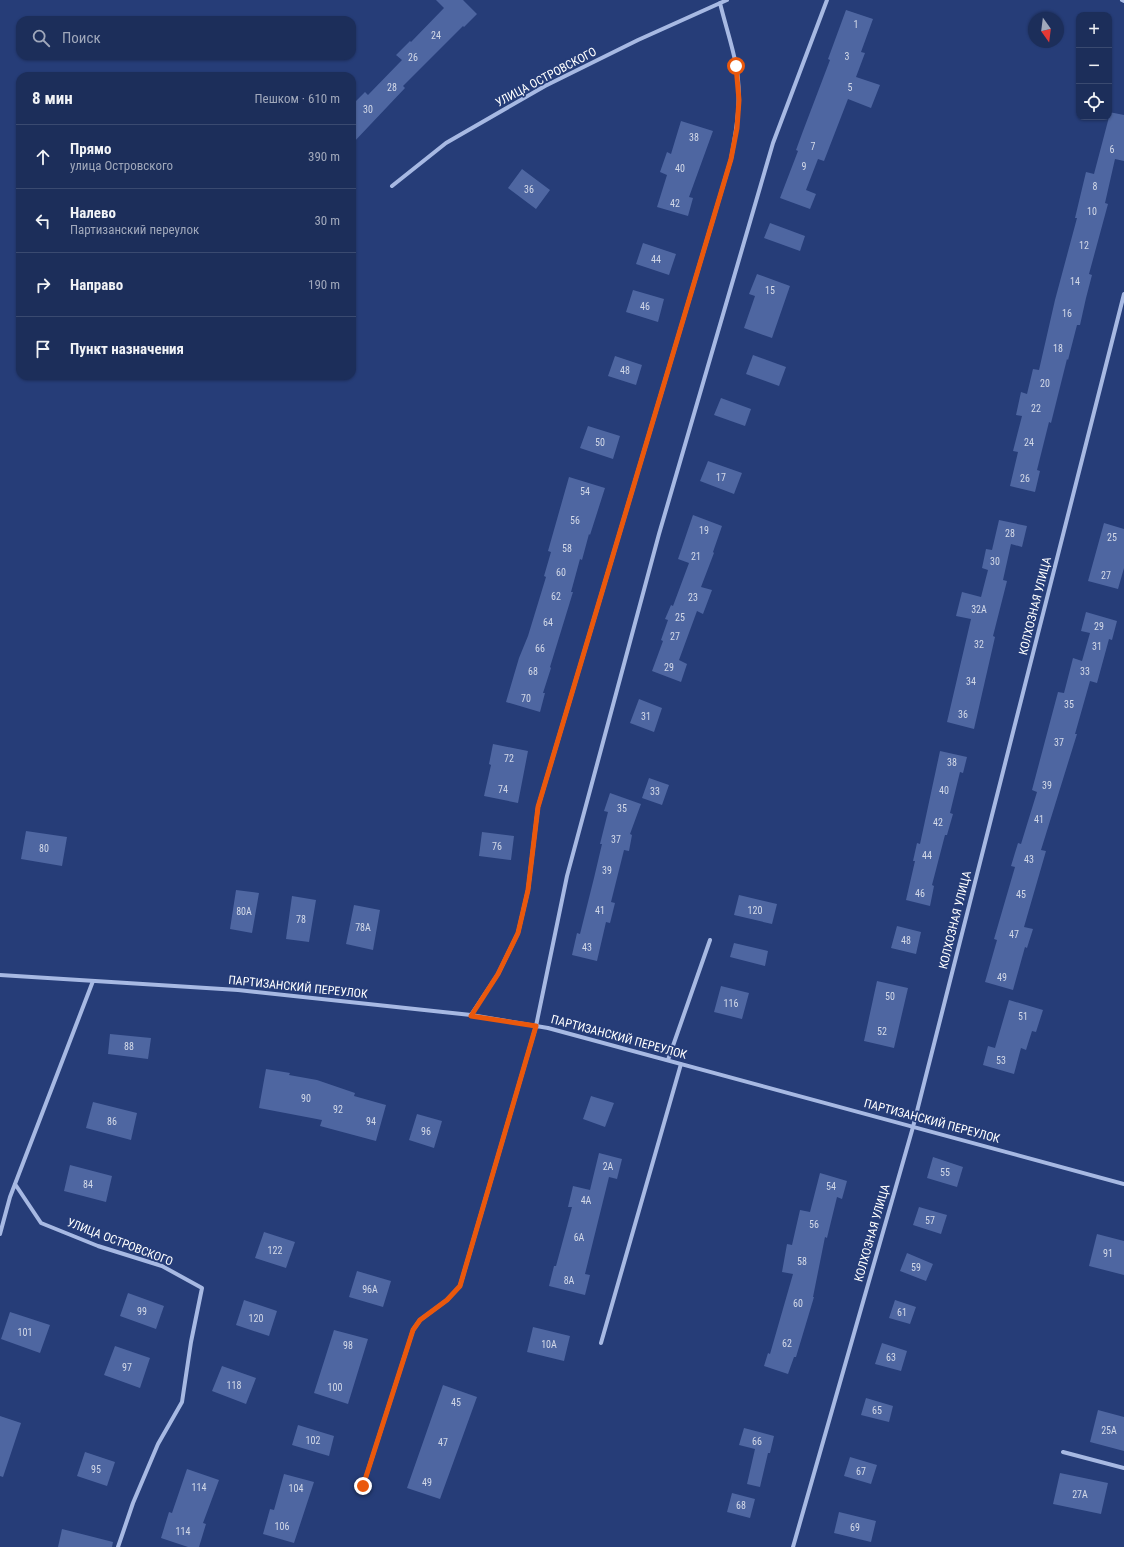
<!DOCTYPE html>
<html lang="ru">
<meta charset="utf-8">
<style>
body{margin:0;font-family:"Roboto Condensed",sans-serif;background:#293a63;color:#f1f3f6}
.controls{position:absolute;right:12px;top:12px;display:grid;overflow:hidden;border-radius:8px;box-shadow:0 1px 3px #0004}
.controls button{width:36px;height:36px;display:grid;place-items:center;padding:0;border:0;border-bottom:1px solid #3a4a70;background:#1c2e5a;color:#f1f3f6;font:20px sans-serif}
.compass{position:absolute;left:1028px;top:12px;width:36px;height:36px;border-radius:50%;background:#1c2e5a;box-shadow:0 1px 3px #0004;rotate:166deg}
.stop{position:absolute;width:12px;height:12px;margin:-9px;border:3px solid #ea580c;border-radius:50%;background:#fff}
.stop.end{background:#ea580c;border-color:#fff;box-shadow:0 1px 4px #0008}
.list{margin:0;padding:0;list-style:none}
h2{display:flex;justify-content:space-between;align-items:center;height:52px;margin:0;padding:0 16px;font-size:17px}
h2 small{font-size:13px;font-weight:400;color:#a0a8bb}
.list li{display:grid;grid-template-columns:26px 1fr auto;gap:12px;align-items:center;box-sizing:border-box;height:64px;padding:0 16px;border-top:1px solid #3a4a70}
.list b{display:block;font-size:15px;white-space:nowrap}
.list p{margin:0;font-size:13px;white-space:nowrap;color:#a0a8bb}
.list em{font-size:13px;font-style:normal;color:#a0a8bb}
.icon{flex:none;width:22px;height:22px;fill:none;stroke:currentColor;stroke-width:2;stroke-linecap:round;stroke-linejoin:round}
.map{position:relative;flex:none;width:1124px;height:1547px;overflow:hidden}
.search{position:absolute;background:#1c2e5a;box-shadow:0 1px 3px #0004;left:16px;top:16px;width:340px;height:44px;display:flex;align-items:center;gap:10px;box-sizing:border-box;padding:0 14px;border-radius:12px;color:#a0a8bb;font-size:15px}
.panel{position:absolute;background:#1c2e5a;box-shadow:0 1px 3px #0004;left:16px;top:72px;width:340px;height:308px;border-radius:12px}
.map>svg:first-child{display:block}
</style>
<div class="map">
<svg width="1124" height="1547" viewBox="0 0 1124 1547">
<rect width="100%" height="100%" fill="#263d78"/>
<path fill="#4e66a1" d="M436 0H463L477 14 464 27 463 26 403 86 405 88 352 144V105L365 92 368 95 402 60 396 55 410 41 411 42 444 8Z
M846 10 873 19 861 52 865 53 856 77 880 85 871 108 848 99 824 161 818 159 806 190 816 194 810 209 780 198 798 151 796 150 803 131 830 60 828 59Z
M1109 112 1124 115V161L1115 159 1105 203 1108 204 1089 274 1092 275 1086 298 1080 325H1077L1068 360 1067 359 1051 423 1049 422 1037 470 1040 471 1035 492 1010 486 1018 452 1013 451 1022 416 1016 415 1021 392 1027 394 1033 369 1039 370 1055 300 1077 218H1075L1086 172 1094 174 1109 117Z
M681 121 713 131 689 197 693 198 688 216 657 207 667 175 660 172 667 152 671 154Z
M522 169 550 190 536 209 508 188Z
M770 223 805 236 800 251 764 238Z
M643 243 676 254 669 275 636 264Z
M757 274 790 286 772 338 744 328 755 296 749 294Z
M633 290 664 299 658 322 626 312Z
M753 355 786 367 779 386 746 374Z
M615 356 642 365 636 385 608 376Z
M721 398 751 409 745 426 714 415Z
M588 426 620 436 613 459 580 448Z
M708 461 742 473 734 494 700 481Z
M569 477 605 488 590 535 589 534 582 560 580 559 571 592H573L550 667 551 668 543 693H545L540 712 506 702 519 658 528 636 546 577 544 576 551 552 548 551Z
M693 515 722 526 713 552 714 553 701 587 712 590 703 614 697 611 679 660 687 664 681 682 652 671 663 641 661 640 668 620 665 619 671 605 673 606 689 563 678 559Z
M999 520 1027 526 1022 547 1011 544 1003 580 1007 581 993 636 995 637 974 729 947 722 971 619 956 616 962 592 981 597 988 570 982 568 986 549 992 550Z
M1104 523 1124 529V568L1118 589 1088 581Z
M1086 612 1117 621 1112 640 1109 639 1097 683 1090 681 1075 734H1077L1041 850 1046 851 1024 927 1033 929 1027 948 1025 947 1013 990 985 982 997 940 994 939 1015 867 1011 866 1018 843 1021 844 1037 792 1032 790 1058 692 1064 693 1073 658 1082 661 1090 633 1081 631Z
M639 699 662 708 654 732 630 723Z
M493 744 528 751 518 803 484 796 491 765 489 764Z
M940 751 967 757 963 773 960 772 950 813 953 814 947 835H945L932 885 934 886 930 906 906 900 915 861H913L917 843 920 844Z
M649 778 669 785 662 805 642 798Z
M610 793 641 804 630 834 632 835 629 851 624 850 611 902 615 903 610 923 606 922 597 961 572 955 577 933 580 934 594 878 602 844H600L608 812 604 811Z
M26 831 67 837 62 866 21 859Z
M482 832 514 836 511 860 479 856Z
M236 890 259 893 252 933 230 929Z
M739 895 777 904 772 924 734 915Z
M292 896 316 900 309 942 286 939Z
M354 905 380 910 373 950 346 944Z
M897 926 921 932 916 954 891 948Z
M734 943 768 951 765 966 730 957Z
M877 981 908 988 894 1048 864 1041Z
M721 986 749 993 742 1019 714 1012Z
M1009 1000 1043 1010 1036 1032 1032 1031 1026 1050 1021 1048 1014 1074 983 1065 988 1046 995 1048Z
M110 1034 151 1038 148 1059 108 1054Z
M266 1069 290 1073 289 1075 317 1080 355 1093 354 1096 386 1105 376 1141 320 1126 322 1120 259 1108Z
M591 1096 614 1103 605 1127 583 1119Z
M93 1102 137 1113 131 1140 86 1128Z
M417 1114 442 1121 434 1148 409 1140Z
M599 1153 622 1159 617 1179 609 1177 585 1274 590 1275 585 1295 549 1286 554 1266H556L572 1207H568L573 1186 590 1190Z
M933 1157 963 1167 957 1187 927 1178Z
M70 1165 112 1176 106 1202 64 1191Z
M820 1173 847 1181 842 1199 837 1197 827 1238 825 1237 813 1297H814L796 1357H794L788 1374 764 1366 768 1353 770 1354 793 1274 782 1272 787 1244 792 1245 800 1210 810 1212Z
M919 1207 947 1215 941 1234 913 1225Z
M264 1232 295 1242 286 1268 255 1258Z
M1097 1234 1124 1241V1275L1089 1266Z
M907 1253 933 1264 926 1281 900 1271Z
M357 1271 391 1281 383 1307 349 1297Z
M128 1293 164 1306 156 1329 120 1316Z
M244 1300 277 1311 269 1336 236 1325Z
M895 1300 916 1307 910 1324 889 1318Z
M10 1312 50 1325 40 1353 1 1339Z
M533 1327 570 1336 564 1361 527 1352Z
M334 1330 368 1339 348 1404 314 1393Z
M882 1343 907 1351 901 1371 875 1364Z
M115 1346 150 1358 140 1388 104 1375Z
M222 1366 256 1378 246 1404 212 1391Z
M443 1385 477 1397 440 1499 407 1488Z
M866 1398 893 1406 889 1422 861 1415Z
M1098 1410 1124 1417V1451L1090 1442Z
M0 1416 21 1423 3 1477 0 1476Z
M298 1425 334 1436 329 1456 292 1445Z
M744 1428 774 1436 770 1453H768L760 1487 747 1484 755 1449 739 1445Z
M85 1452 115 1462 107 1486 77 1476Z
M850 1457 877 1465 871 1484 844 1476Z
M187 1469 219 1480 203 1523 206 1524 199 1547H188L161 1538 169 1512 172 1513Z
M1060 1473 1108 1483 1101 1514 1053 1504Z
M284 1474 314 1482 294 1543 263 1534 270 1509 274 1510Z
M732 1493 755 1499 750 1518 727 1512Z
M839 1512 876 1521 871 1542 834 1533Z
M62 1529 113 1542 112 1547H58Z"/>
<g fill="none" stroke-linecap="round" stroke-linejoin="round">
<path stroke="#a7b9e3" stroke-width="4" d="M1122 0 1124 1
M392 186 446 143 545 86 638 40 727 0
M0 975 238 990 471 1015 548 1028 1124 1184
M471 1015 498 974 518 933 528 890 538 807 731 159C737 128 742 96 736 65 732 44 725 24 720 3
M668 1060 710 940
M15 1184 41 1223 98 1246 162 1266 202 1288 191 1342 182 1402 158 1444 133 1503 118 1547
M0 1234 10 1197 93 981
M601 1343 681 1064
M1063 1452 1124 1468
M363 1486 413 1330 420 1320 447 1300 460 1286 536 1026 567 876 659 534 773 143 827 0
M793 1547 913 1127 1124 294"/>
</g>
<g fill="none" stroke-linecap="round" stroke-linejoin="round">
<path stroke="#ea580c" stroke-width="5" d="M363 1486 413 1330 420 1320 447 1300 460 1286 536 1026 471 1016 498 974 518 933 528 890 538 807 731 159 737 128 739 100 736 66"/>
</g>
<g text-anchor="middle" stroke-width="3.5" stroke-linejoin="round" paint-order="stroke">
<g font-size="10" fill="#d3d9e8">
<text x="856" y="28">1</text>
<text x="436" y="39">24</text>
<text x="847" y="60">3</text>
<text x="413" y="61">26</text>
<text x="392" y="91">28</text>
<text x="850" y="91">5</text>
<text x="368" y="113">30</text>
<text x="694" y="141">38</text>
<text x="813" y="150">7</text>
<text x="1112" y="153">6</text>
<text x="804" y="170">9</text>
<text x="680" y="172">40</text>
<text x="1095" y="190">8</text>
<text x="529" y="193">36</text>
<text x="675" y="207">42</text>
<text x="1092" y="215">10</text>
<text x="1084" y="249">12</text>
<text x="656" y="263">44</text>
<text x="1075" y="285">14</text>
<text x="770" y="294">15</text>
<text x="645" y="310">46</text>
<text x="1067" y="317">16</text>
<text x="1058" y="352">18</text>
<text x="625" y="374">48</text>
<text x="1045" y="387">20</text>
<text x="1036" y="412">22</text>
<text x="600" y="446">50</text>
<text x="1029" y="446">24</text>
<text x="721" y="481">17</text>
<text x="1025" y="482">26</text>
<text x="585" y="495">54</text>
<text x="575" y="524">56</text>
<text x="704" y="534">19</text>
<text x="1010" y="537">28</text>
<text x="1112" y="541">25</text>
<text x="567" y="552">58</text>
<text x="696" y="560">21</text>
<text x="995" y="565">30</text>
<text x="561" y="576">60</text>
<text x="1106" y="579">27</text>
<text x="556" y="600">62</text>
<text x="693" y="601">23</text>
<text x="979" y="613">32А</text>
<text x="680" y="621">25</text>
<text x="548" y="626">64</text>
<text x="1099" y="630">29</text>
<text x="675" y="640">27</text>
<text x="979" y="648">32</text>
<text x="1097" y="650">31</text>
<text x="540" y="652">66</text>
<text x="669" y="671">29</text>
<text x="533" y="675">68</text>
<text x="1085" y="675">33</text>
<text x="971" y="685">34</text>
<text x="526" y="702">70</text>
<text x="1069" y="708">35</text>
<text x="963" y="718">36</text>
<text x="646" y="720">31</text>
<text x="1059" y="746">37</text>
<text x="509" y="762">72</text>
<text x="952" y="766">38</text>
<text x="1047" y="789">39</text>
<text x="503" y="793">74</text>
<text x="944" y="794">40</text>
<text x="655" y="795">33</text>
<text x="622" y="812">35</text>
<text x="1039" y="823">41</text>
<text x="938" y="826">42</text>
<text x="616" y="843">37</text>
<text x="497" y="850">76</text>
<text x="44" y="852">80</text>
<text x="927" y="859">44</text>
<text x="1029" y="863">43</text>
<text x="607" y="874">39</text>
<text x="920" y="897">46</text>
<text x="1021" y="898">45</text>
<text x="600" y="914">41</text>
<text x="755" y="914">120</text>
<text x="244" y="915">80А</text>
<text x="301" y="923">78</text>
<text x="363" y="931">78А</text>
<text x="1014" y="938">47</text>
<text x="906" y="944">48</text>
<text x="587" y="951">43</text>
<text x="1002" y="981">49</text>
<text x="890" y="1000">50</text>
<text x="731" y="1007">116</text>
<text x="1023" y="1020">51</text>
<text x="882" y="1035">52</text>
<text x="129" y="1050">88</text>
<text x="1001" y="1064">53</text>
<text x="306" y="1102">90</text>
<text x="338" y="1113">92</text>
<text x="112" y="1125">86</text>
<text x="371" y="1125">94</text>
<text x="426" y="1135">96</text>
<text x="608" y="1170">2А</text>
<text x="945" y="1176">55</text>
<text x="88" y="1188">84</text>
<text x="831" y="1190">54</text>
<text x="586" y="1204">4А</text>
<text x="930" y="1224">57</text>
<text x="814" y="1228">56</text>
<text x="579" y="1241">6А</text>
<text x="275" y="1254">122</text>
<text x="1108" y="1257">91</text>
<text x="802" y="1265">58</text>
<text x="916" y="1271">59</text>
<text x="569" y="1284">8А</text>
<text x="370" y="1293">96А</text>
<text x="798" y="1307">60</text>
<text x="142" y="1315">99</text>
<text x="902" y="1316">61</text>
<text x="256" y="1322">120</text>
<text x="25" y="1336">101</text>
<text x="787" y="1347">62</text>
<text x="549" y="1348">10А</text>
<text x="348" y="1349">98</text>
<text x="891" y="1361">63</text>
<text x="127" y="1371">97</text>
<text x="234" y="1389">118</text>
<text x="335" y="1391">100</text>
<text x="456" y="1406">45</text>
<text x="877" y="1414">65</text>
<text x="1109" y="1434">25А</text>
<text x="313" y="1444">102</text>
<text x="757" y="1445">66</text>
<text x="443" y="1446">47</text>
<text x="96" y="1473">95</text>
<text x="861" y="1475">67</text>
<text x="427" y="1486">49</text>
<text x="199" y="1491">114</text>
<text x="296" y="1492">104</text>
<text x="1080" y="1498">27А</text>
<text x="741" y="1509">68</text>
<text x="282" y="1530">106</text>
<text x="855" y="1531">69</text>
<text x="183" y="1535">114</text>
</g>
<g font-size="12" fill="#fff" stroke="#263d78">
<text transform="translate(546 77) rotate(-28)" y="4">УЛИЦА ОСТРОВСКОГО</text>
<text transform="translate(1035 606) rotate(-76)" y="4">КОЛХОЗНАЯ УЛИЦА</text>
<text transform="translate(955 920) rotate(-76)" y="4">КОЛХОЗНАЯ УЛИЦА</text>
<text transform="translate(298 987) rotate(6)" y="4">ПАРТИЗАНСКИЙ ПЕРЕУЛОК</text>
<text transform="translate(619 1037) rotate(15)" y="4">ПАРТИЗАНСКИЙ ПЕРЕУЛОК</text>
<text transform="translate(932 1121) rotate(15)" y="4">ПАРТИЗАНСКИЙ ПЕРЕУЛОК</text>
<text transform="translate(872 1233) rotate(-74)" y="4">КОЛХОЗНАЯ УЛИЦА</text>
<text transform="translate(120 1242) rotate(21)" y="4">УЛИЦА ОСТРОВСКОГО</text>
</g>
</g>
</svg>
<div class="controls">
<button>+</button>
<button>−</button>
<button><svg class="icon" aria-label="locate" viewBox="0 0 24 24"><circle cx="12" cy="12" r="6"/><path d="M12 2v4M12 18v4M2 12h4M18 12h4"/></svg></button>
</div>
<svg class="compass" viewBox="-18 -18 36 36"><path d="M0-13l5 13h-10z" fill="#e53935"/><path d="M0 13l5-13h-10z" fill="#a0a8bb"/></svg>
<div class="stop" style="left:736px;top:66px"></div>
<div class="stop end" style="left:363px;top:1486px"></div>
<div class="search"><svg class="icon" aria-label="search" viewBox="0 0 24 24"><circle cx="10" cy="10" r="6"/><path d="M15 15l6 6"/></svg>Поиск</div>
<section class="panel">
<h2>8 мин<small>Пешком · 610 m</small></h2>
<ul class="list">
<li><svg class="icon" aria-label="ahead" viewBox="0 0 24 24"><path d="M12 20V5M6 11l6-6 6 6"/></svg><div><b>Прямо</b><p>улица Островского</p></div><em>390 m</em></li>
<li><svg class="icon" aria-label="left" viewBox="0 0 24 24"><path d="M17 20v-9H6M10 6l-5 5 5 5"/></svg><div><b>Налево</b><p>Партизанский переулок</p></div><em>30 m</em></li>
<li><svg class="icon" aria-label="right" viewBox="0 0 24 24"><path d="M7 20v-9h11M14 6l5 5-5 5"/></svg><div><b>Направо</b></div><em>190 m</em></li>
<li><svg class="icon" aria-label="arrive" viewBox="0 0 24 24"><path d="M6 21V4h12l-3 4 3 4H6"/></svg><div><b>Пункт назначения</b></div></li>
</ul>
</section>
</div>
